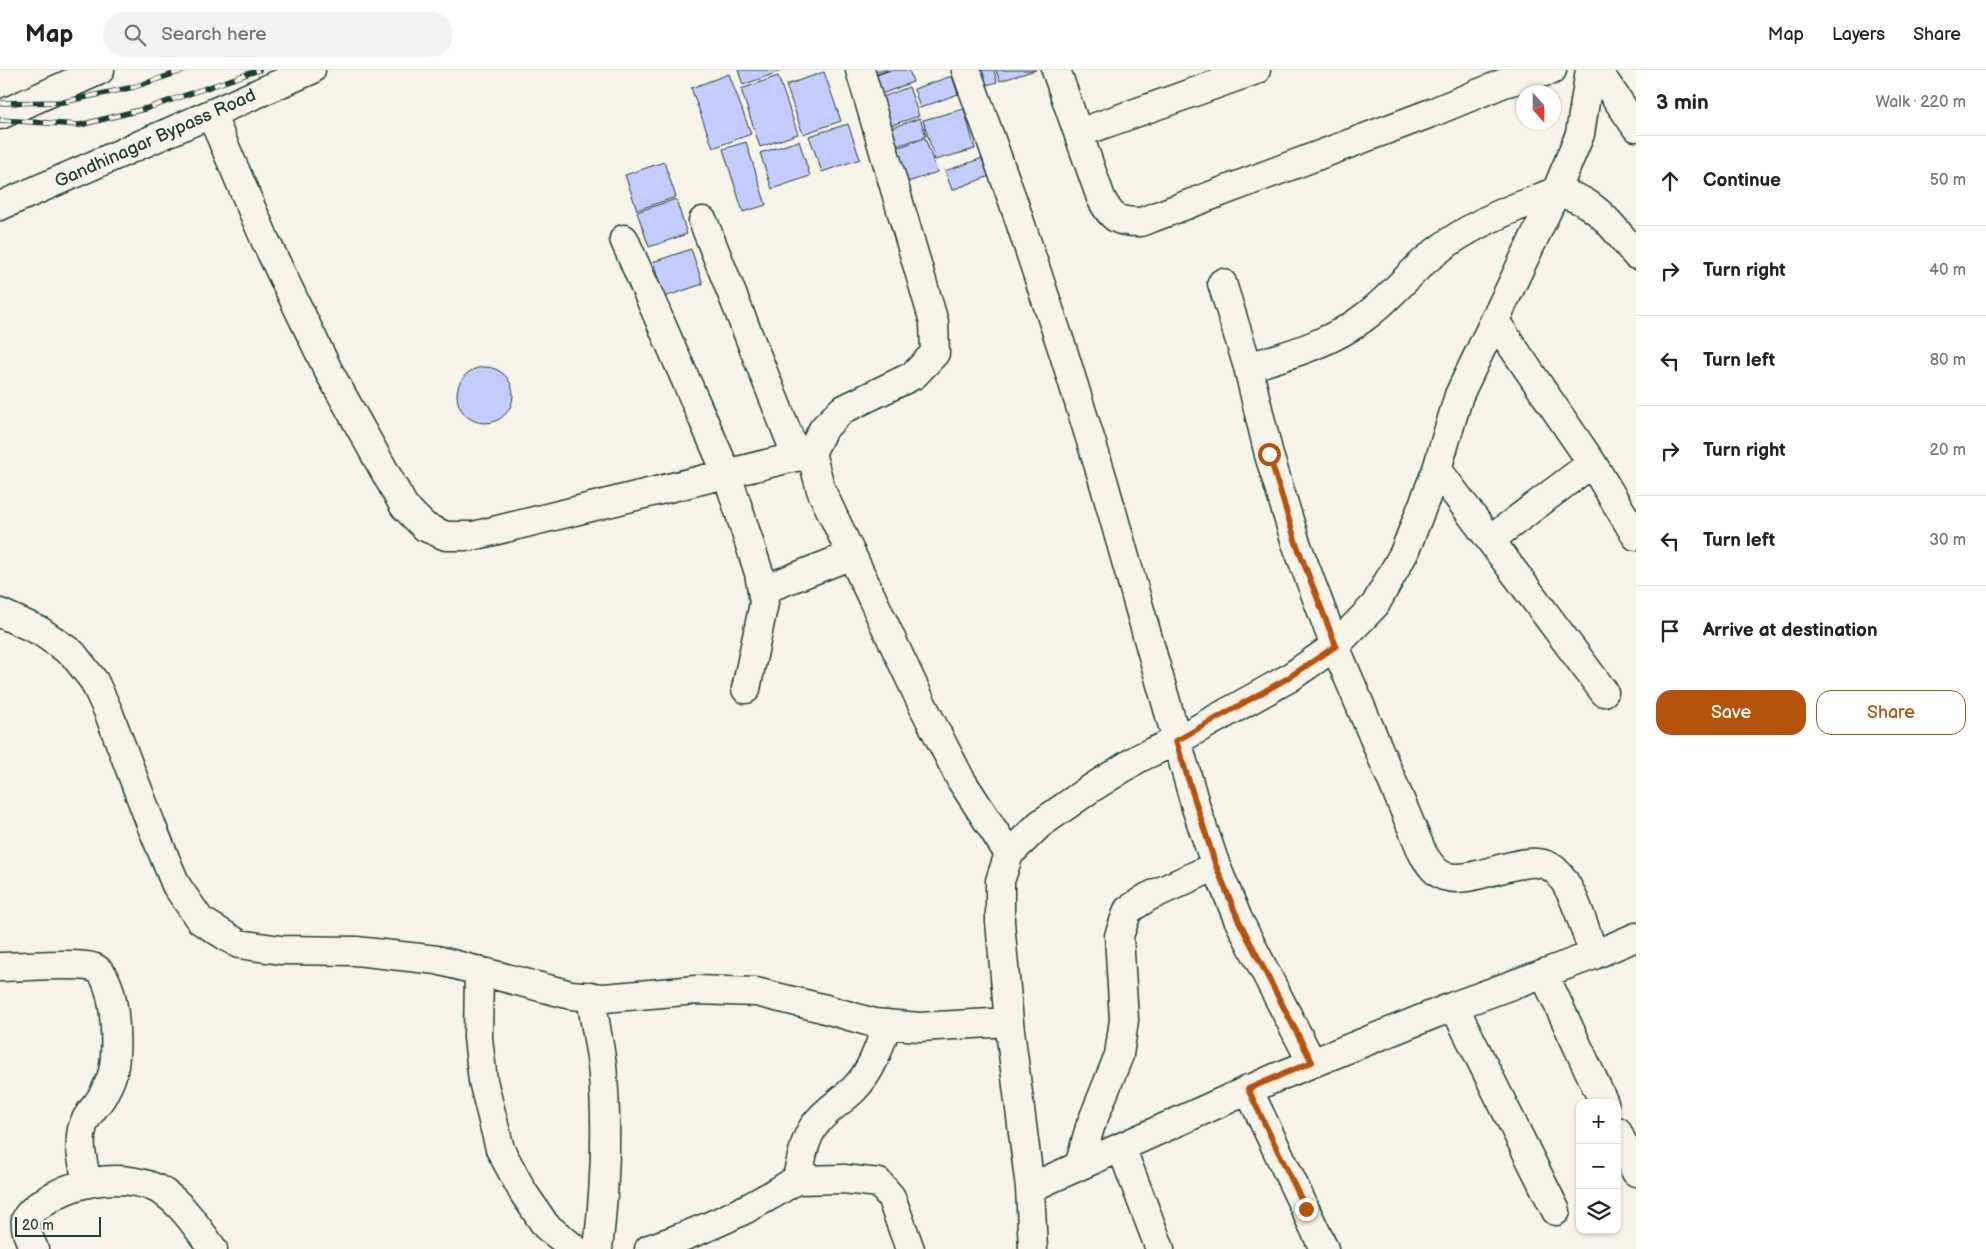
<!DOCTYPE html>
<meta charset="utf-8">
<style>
body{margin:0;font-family:"Balsamiq Sans",sans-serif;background:#f2f2f2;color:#222}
.controls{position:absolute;right:15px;bottom:15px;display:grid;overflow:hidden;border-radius:10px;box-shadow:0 1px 4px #0004}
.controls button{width:45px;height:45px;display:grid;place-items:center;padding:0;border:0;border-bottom:1px solid #e0e0e0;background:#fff;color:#222;font:25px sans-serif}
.compass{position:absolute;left:1516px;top:15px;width:45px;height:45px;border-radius:50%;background:#fff;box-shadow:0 1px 4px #0004;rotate:159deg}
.scale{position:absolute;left:15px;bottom:12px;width:86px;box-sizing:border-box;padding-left:5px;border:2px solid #1f3d34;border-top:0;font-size:14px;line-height:18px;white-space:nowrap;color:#1f3d34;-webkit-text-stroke:4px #f7f3e8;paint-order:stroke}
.stop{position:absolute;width:15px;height:15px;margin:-11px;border:4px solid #b45309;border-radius:50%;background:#fff}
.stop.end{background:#b45309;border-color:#fff;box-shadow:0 1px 5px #0008}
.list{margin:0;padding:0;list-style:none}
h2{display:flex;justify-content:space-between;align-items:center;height:65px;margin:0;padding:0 20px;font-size:21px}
h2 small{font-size:16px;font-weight:400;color:#767676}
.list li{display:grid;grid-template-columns:32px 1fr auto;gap:15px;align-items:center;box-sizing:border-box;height:90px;padding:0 20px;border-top:1px solid #e0e0e0}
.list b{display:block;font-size:19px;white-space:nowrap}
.list em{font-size:16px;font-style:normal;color:#767676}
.actions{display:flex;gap:10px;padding:15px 20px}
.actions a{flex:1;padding:11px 0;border:1px solid #b45309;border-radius:15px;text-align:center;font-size:18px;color:#b45309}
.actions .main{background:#b45309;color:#fff}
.icon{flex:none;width:28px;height:28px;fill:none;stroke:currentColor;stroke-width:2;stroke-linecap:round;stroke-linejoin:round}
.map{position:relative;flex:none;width:1636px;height:1179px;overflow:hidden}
header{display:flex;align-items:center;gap:30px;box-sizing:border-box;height:70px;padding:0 25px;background:#fff;border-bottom:1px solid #e0e0e0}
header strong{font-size:24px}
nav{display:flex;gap:28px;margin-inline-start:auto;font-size:18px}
.search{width:350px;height:45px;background:#f2f2f2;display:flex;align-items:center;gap:12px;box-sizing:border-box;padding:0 18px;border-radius:28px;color:#767676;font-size:19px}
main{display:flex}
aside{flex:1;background:#fff}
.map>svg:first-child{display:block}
</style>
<header>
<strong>Map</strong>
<div class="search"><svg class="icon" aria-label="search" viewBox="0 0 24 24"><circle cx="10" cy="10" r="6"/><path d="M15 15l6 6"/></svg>Search here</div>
<nav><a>Map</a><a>Layers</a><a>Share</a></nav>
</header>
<main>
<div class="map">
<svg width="1636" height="1179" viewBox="0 0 1636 1179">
<rect width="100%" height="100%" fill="#f7f3e8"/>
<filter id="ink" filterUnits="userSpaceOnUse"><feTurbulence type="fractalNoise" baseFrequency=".02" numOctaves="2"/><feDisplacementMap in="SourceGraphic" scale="10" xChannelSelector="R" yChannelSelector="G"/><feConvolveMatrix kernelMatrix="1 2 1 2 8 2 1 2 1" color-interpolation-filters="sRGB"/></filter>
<g filter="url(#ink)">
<path fill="#c2cdfe" stroke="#1f3d34" d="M738 0H780L781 1 743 15Z
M867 0H888L869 7Z
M891 0H909L913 12 876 26 869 8Z
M972 0H994L997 12 977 18Z
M996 0H1036L1000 11Z
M824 2 841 51 803 64 786 15Z
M729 4 751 64 713 78 691 18Z
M778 6 798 64 760 77 741 19Z
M952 6 958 24 920 38 914 19Z
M909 17 919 46 882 58 872 31Z
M964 39 975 79 935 90 923 50Z
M920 48 926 66 888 79 882 61Z
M848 54 860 89 822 102 809 66Z
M925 68 937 102 899 115 888 81Z
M799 71 810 106 772 119 760 83Z
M746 72 766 135 743 142 723 79Z
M983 88 990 106 952 120 945 101Z
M664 92 676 127 637 140 625 105Z
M676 129 687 164 649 177 637 142Z
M691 179 703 214 664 227 653 192Z
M457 325a28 28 0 1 1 56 0a28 28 0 1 1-56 0Z"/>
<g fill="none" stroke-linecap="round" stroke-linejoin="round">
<g stroke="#1f3d34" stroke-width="31">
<path id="minor" d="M860 0 934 252 935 283 914 305 842 340 823 359 811 383 821 420 923 636 961 710 1009 784
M966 0 1014 134 1064 284 1103 410 1197 741 1216 796 1238 849 1312 993
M1056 0 1101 128C1112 149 1117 152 1141 152L1431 43 1504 13 1552 0
M1597 0 1636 57
M211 44 266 172 328 300 404 436 425 457 446 466H473L811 383
M1079 63 1256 0
M703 151 797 387
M624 169 727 404 759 503 764 533 746 619
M1222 213 1248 297 1269 385 1296 473 1335 576 1423 784C1429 793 1434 802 1444 806 1476 817 1530 776 1556 801 1573 816 1586 863 1594 885
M1495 251 1592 393 1636 466
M1248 297C1289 285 1332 273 1366 246 1389 229 1406 207 1427 189 1456 164 1494 145 1530 132 1538 129 1550 122 1558 123 1594 128 1615 159 1636 185
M1437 399 1604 622
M1490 470 1592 393
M762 520 852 485
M0 543 40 561 73 584 94 611 108 641 152 757 176 815 200 850 239 874 281 880 356 881 437 890 571 925 604 928 696 920 756 922 822 938 874 953 919 957 1009 952
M0 897C19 897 81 892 95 898 117 908 117 976 114 996 113 1004 109 1014 105 1021 100 1034 87 1042 83 1056 77 1074 84 1095 87 1113
M479 901 478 968 483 1011 500 1079 523 1122 546 1156 575 1179
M1544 904 1604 1033
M591 926C594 949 599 972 602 995 608 1055 605 1118 598 1179
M1454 936 1556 1141
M1248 1019 1324 1179
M1617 1061 1636 1102
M1121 1077 1160 1179
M1079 1096 1090 1057 1119 985 1124 950 1119 866 1128 840 1148 827 1216 796
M796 1110 844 1109 879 1113 891 1127 910 1179
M1030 1118 1009 952 1000 852V811L1009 784 1040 754 1087 721 1139 688 1176 671 1289 608 1335 576 1375 535 1404 483 1437 399 1459 325 1556 122 1580 64 1590 0
M34 1179C30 1170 24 1159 26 1149 28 1143 36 1137 42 1133 72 1112 113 1104 148 1115 177 1124 196 1156 213 1179
M649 1179C702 1161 748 1141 796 1110 802 1091 803 1072 814 1056 825 1040 841 1032 854 1019 872 1001 879 978 887 954
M1033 1179 1030 1118 1275 1008 1454 936 1594 885 1636 867"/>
</g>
<g stroke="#1f3d34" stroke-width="31">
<path id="secondary" d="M0 45 100 0
M0 136 311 0"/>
</g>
<use href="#minor" stroke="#f7f3e8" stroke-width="28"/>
<use href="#secondary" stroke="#f7f3e8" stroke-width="28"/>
<g stroke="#1f3d34" stroke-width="5.5">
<path id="rail" d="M0 33 63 32 134 17 185 0
M0 50 80 55 148 38 259 0"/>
</g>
<use href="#rail" stroke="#f7f3e8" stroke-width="4" stroke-dasharray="11" stroke-linecap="butt"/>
</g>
</g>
<g fill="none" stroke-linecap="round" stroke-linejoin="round" filter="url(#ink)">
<path stroke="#b45309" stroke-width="6" d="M1269 384 1296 473 1336 576 1288 608 1176 671 1216 796 1238 849 1312 992 1248 1019 1306 1139"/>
</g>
<g text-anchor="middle" stroke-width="4" stroke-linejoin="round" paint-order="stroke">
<g font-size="18" fill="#1f3d34" stroke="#f7f3e8">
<text transform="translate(155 68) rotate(-24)" y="6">Gandhinagar Bypass Road</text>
</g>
</g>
</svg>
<div class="controls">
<button>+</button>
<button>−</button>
<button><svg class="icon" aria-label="layers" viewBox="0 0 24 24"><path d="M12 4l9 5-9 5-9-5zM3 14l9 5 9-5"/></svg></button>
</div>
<svg class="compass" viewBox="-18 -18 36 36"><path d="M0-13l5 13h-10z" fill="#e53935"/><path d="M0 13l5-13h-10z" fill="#767676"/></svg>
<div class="scale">20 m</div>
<div class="stop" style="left:1269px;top:384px"></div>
<div class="stop end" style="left:1306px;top:1139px"></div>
</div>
<aside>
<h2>3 min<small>Walk · 220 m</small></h2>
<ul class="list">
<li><svg class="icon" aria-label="ahead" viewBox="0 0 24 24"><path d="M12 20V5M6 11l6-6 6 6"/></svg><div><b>Continue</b></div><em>50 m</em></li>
<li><svg class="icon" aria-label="right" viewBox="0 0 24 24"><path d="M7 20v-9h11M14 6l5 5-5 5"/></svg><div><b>Turn right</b></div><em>40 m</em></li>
<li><svg class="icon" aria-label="left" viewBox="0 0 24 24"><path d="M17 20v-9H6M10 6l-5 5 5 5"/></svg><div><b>Turn left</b></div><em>80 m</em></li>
<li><svg class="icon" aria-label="right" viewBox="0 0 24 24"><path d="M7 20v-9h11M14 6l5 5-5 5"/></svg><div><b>Turn right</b></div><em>20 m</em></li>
<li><svg class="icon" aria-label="left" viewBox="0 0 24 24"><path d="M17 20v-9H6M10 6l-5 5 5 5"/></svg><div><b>Turn left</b></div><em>30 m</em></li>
<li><svg class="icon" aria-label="arrive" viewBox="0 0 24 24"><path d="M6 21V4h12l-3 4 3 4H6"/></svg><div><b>Arrive at destination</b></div></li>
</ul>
<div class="actions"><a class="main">Save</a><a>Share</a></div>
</aside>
</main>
